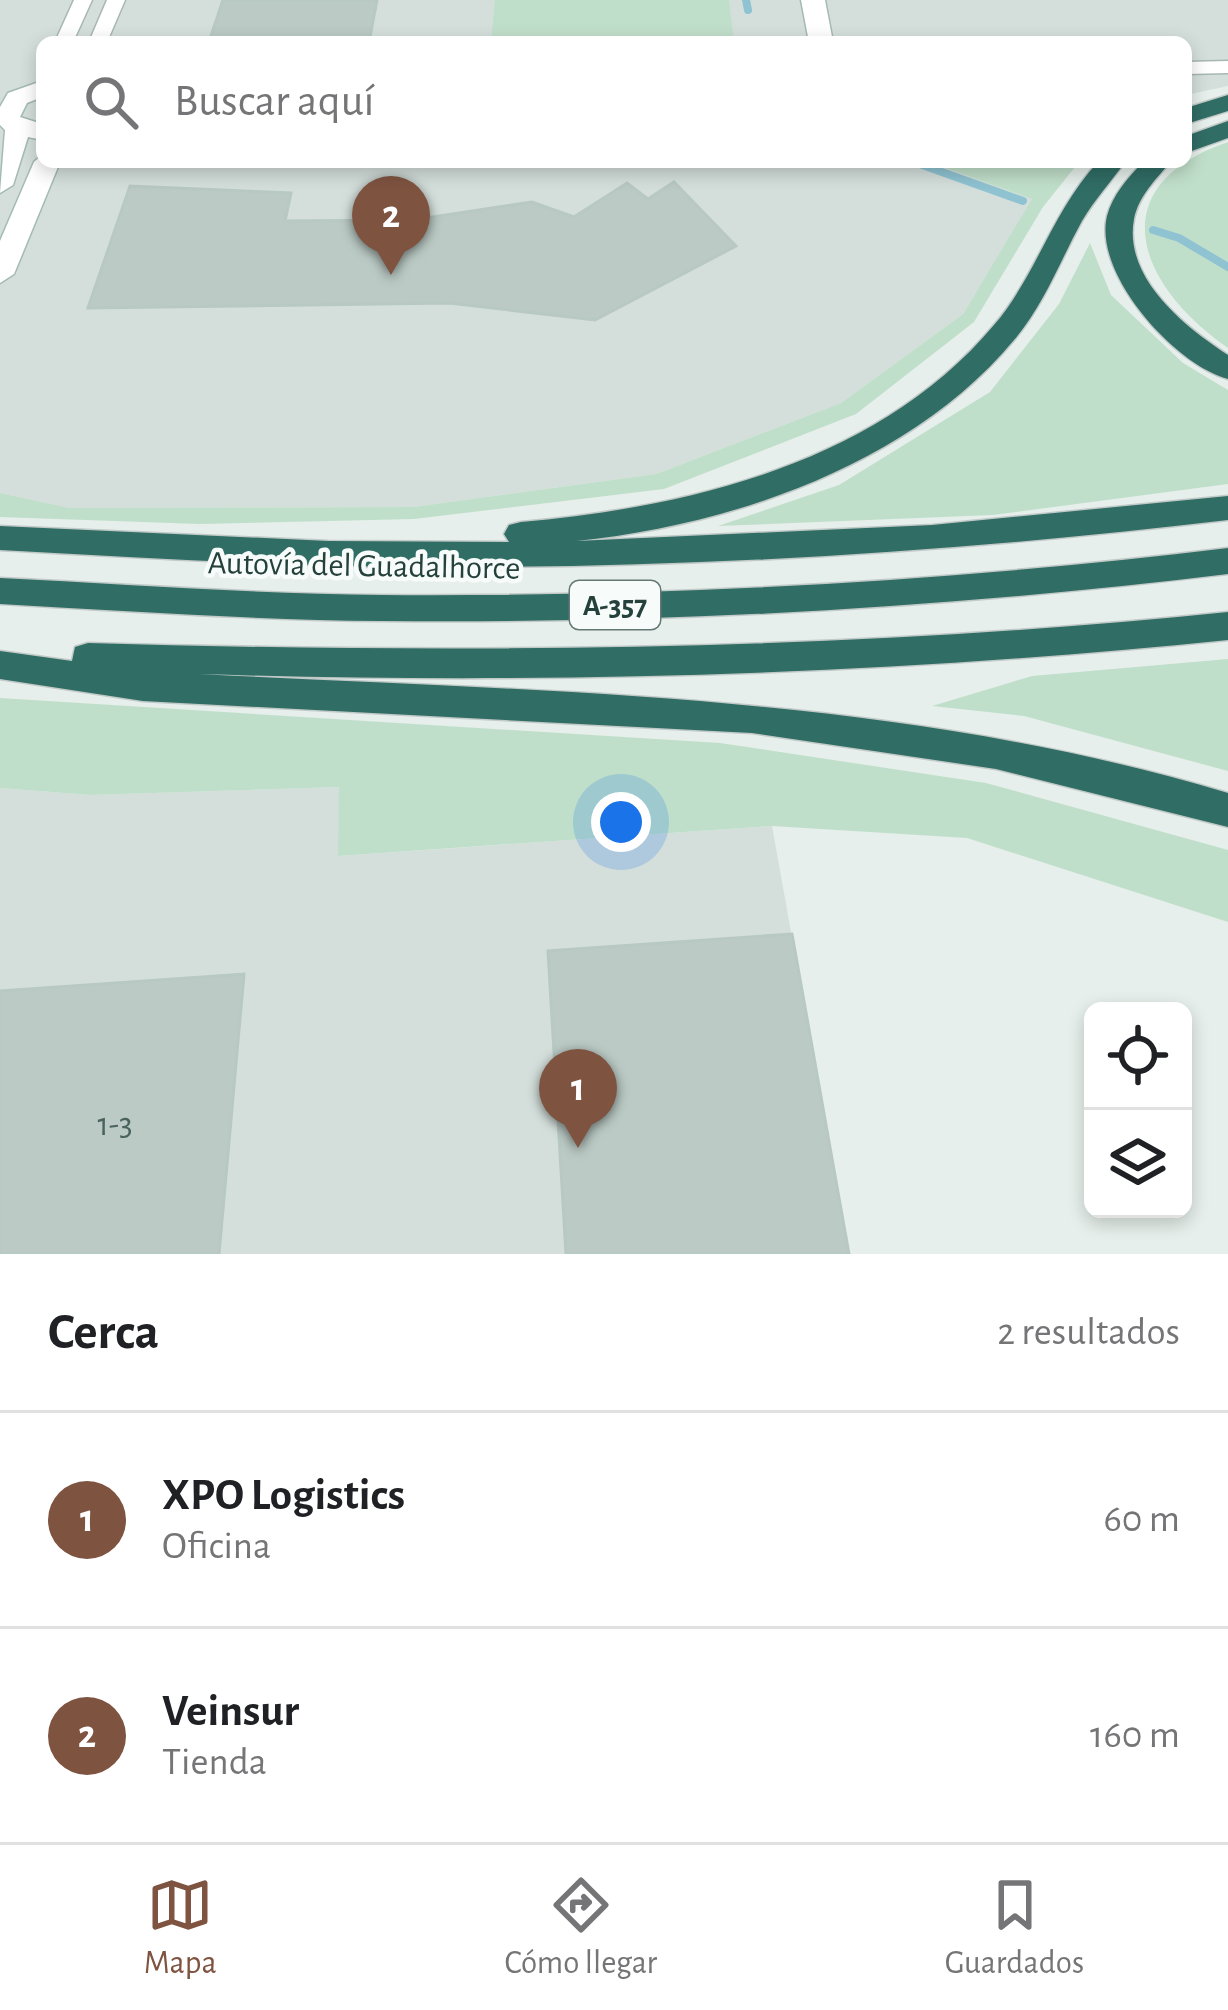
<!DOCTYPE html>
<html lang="es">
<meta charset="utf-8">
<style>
body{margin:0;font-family:"Alegreya Sans",sans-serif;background:#f6f6f6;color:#202124}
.controls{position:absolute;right:36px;bottom:36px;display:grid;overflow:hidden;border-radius:18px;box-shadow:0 6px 18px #0003}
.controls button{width:108px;height:108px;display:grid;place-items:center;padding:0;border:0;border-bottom:3px solid #e0e0e0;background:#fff;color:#202124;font:60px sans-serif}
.you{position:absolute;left:621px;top:822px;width:42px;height:42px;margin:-30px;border:9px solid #fff;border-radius:50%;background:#1a73e8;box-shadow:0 0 0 18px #1a73e833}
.badge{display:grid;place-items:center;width:78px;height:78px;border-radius:50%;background:#7e5340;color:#fff;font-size:39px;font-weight:700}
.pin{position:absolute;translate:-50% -99px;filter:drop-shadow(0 3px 6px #0008)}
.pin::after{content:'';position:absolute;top:63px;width:42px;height:36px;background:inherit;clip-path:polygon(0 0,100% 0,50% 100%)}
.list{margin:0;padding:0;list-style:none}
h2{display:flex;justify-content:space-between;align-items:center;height:156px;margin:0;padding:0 48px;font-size:51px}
h2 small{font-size:39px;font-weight:400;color:#757577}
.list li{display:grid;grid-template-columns:78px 1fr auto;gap:36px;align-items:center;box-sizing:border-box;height:216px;padding:0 48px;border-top:3px solid #e0e0e0}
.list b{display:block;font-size:45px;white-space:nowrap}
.list p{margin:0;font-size:39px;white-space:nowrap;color:#757577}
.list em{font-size:39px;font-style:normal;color:#757577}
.icon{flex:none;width:66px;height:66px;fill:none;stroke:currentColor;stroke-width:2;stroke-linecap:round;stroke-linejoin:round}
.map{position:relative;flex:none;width:1228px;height:1254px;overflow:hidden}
.search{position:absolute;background:#fff;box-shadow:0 6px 18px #0003;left:36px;right:36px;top:36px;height:132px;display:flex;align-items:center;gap:30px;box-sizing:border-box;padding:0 42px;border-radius:18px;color:#757577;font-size:45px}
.sheet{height:588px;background:#fff}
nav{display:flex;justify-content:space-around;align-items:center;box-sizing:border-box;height:168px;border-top:3px solid #e0e0e0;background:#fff;font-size:33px;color:#757577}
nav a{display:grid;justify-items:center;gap:6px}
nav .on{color:#7e5340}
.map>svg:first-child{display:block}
</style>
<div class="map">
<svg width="1228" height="1254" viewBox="0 0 1228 1254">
<rect width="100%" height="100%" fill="#e6efeb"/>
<path fill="#d4dfdb" d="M0 0H1228V86L1186 95V42H42V162H929L1033 199 963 314 841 403 656 474 413 507 70 508 0 493Z
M339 787V856L772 826 849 1254H0V788L90 795Z"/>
<path fill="#c0dfca" d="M495 0H729L734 42H491Z
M1228 142V348C1137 285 1099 186 1228 142Z
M929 162H1079L1043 207 974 322 856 414 664 489 414 519 199 524 0 517V493L70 508 413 507 656 474 841 403 963 314 1032 199Z
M1090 243 1111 295 1183 363 1228 390V484L993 515 718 526 839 485 990 392 1059 304Z
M1228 659V771L1024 716 932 706 1032 676Z
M0 698 720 743 986 783 1228 850V922L967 838 772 826 338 856 339 787 90 795 0 788Z"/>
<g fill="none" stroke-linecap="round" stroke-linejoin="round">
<path stroke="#8fc3d2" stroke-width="8" d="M746 0 748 10
M914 162 1023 201
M1153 230 1179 238 1228 267"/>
</g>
<path fill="#bbcac5" stroke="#b8c8c3" stroke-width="3" d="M223 0H377L369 42H209Z
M674 182 736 246 595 320 449 303 88 308 130 186 291 193 285 221 413 220 532 202 574 217 627 183 648 199Z
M792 934 849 1254H566L548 951Z
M244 974 219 1254H0V991Z"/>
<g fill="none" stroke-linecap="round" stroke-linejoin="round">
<g stroke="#a8b7b3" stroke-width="3">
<path id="street" d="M74 0H92L73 42H55Z
M107 0H125L107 42H89Z
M1228 61V73L1186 74V62Z"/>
</g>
<g stroke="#a4bab4" stroke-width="3">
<path id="secondary" d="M801 0H825L833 42H809Z
M42 81V97L27 103 20 117 42 124V140L28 137 13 185 0 193 5 130 0 125V107L8 93Z
M42 155V162H60L14 274 0 283V241L34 162Z"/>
</g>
<g stroke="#c2cac8" stroke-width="3">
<path id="highway" d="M1228 95V111L1186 124V108Z
M1228 121V138L1186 153V136Z
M1098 162H1125C1111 182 1095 199 1082 221 1060 261 1044 305 1014 340 911 464 733 525 576 541L932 525 1228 496V520C965 551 702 568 437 567 291 567 146 558 0 550V526L328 541 509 542 504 534 509 525 521 522C691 507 879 462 994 325 1036 276 1053 210 1098 162Z
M1143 162H1170C1156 180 1139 195 1134 219 1123 278 1185 327 1228 355V379C1175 365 1093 274 1107 216 1113 194 1127 179 1143 162Z
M1228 548V574C947 608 665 624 382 621 255 620 127 611 0 604V578C127 584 255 594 382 595 665 597 947 582 1228 548Z
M1228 612V640C886 675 543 685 199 674 544 692 895 693 1228 793V827L996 769 752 733 143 701 0 679V651L72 661 75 647 88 643C469 654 848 651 1228 612Z"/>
</g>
<use href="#street" fill="#fff" fill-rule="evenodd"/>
<use href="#secondary" fill="#fff" fill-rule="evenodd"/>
<use href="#highway" fill="#306d65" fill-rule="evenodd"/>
</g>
<g text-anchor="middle" stroke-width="9" stroke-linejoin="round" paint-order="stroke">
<rect fill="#f7fbf9" stroke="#647975" stroke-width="3" x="570" y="581" width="90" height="48" rx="9"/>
<g font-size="30" font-weight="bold" fill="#25413c">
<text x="615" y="615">A-357</text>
</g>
<g font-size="33" fill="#25413c" stroke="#f7fbf9">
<text transform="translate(364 564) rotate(1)" y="12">Autovía del Guadalhorce</text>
</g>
<g font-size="33" fill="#4a635e">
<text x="115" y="1135">1-3</text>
</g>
</g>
</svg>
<div class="controls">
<button><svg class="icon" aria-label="locate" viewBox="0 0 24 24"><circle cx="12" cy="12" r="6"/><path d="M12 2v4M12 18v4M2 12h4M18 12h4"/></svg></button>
<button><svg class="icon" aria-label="layers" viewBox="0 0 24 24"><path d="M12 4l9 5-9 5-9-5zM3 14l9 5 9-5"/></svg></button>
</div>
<div class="you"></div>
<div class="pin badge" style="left:578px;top:1148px">1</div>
<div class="pin badge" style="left:391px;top:275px">2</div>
<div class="search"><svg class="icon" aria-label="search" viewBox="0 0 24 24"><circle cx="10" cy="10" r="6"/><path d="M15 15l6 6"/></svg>Buscar aquí</div>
</div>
<section class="sheet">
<h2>Cerca<small>2 resultados</small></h2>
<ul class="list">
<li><span class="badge">1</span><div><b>XPO Logistics</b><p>Oficina</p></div><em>60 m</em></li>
<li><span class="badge">2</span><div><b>Veinsur</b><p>Tienda</p></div><em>160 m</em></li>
</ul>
</section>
<nav>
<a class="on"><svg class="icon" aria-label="map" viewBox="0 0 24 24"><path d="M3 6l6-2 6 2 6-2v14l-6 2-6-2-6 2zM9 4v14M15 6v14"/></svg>Mapa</a>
<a><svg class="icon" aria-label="directions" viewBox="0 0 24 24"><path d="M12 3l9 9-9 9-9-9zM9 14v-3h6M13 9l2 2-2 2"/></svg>Cómo llegar</a>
<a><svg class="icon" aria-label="saved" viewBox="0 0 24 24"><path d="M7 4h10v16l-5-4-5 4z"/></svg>Guardados</a>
</nav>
